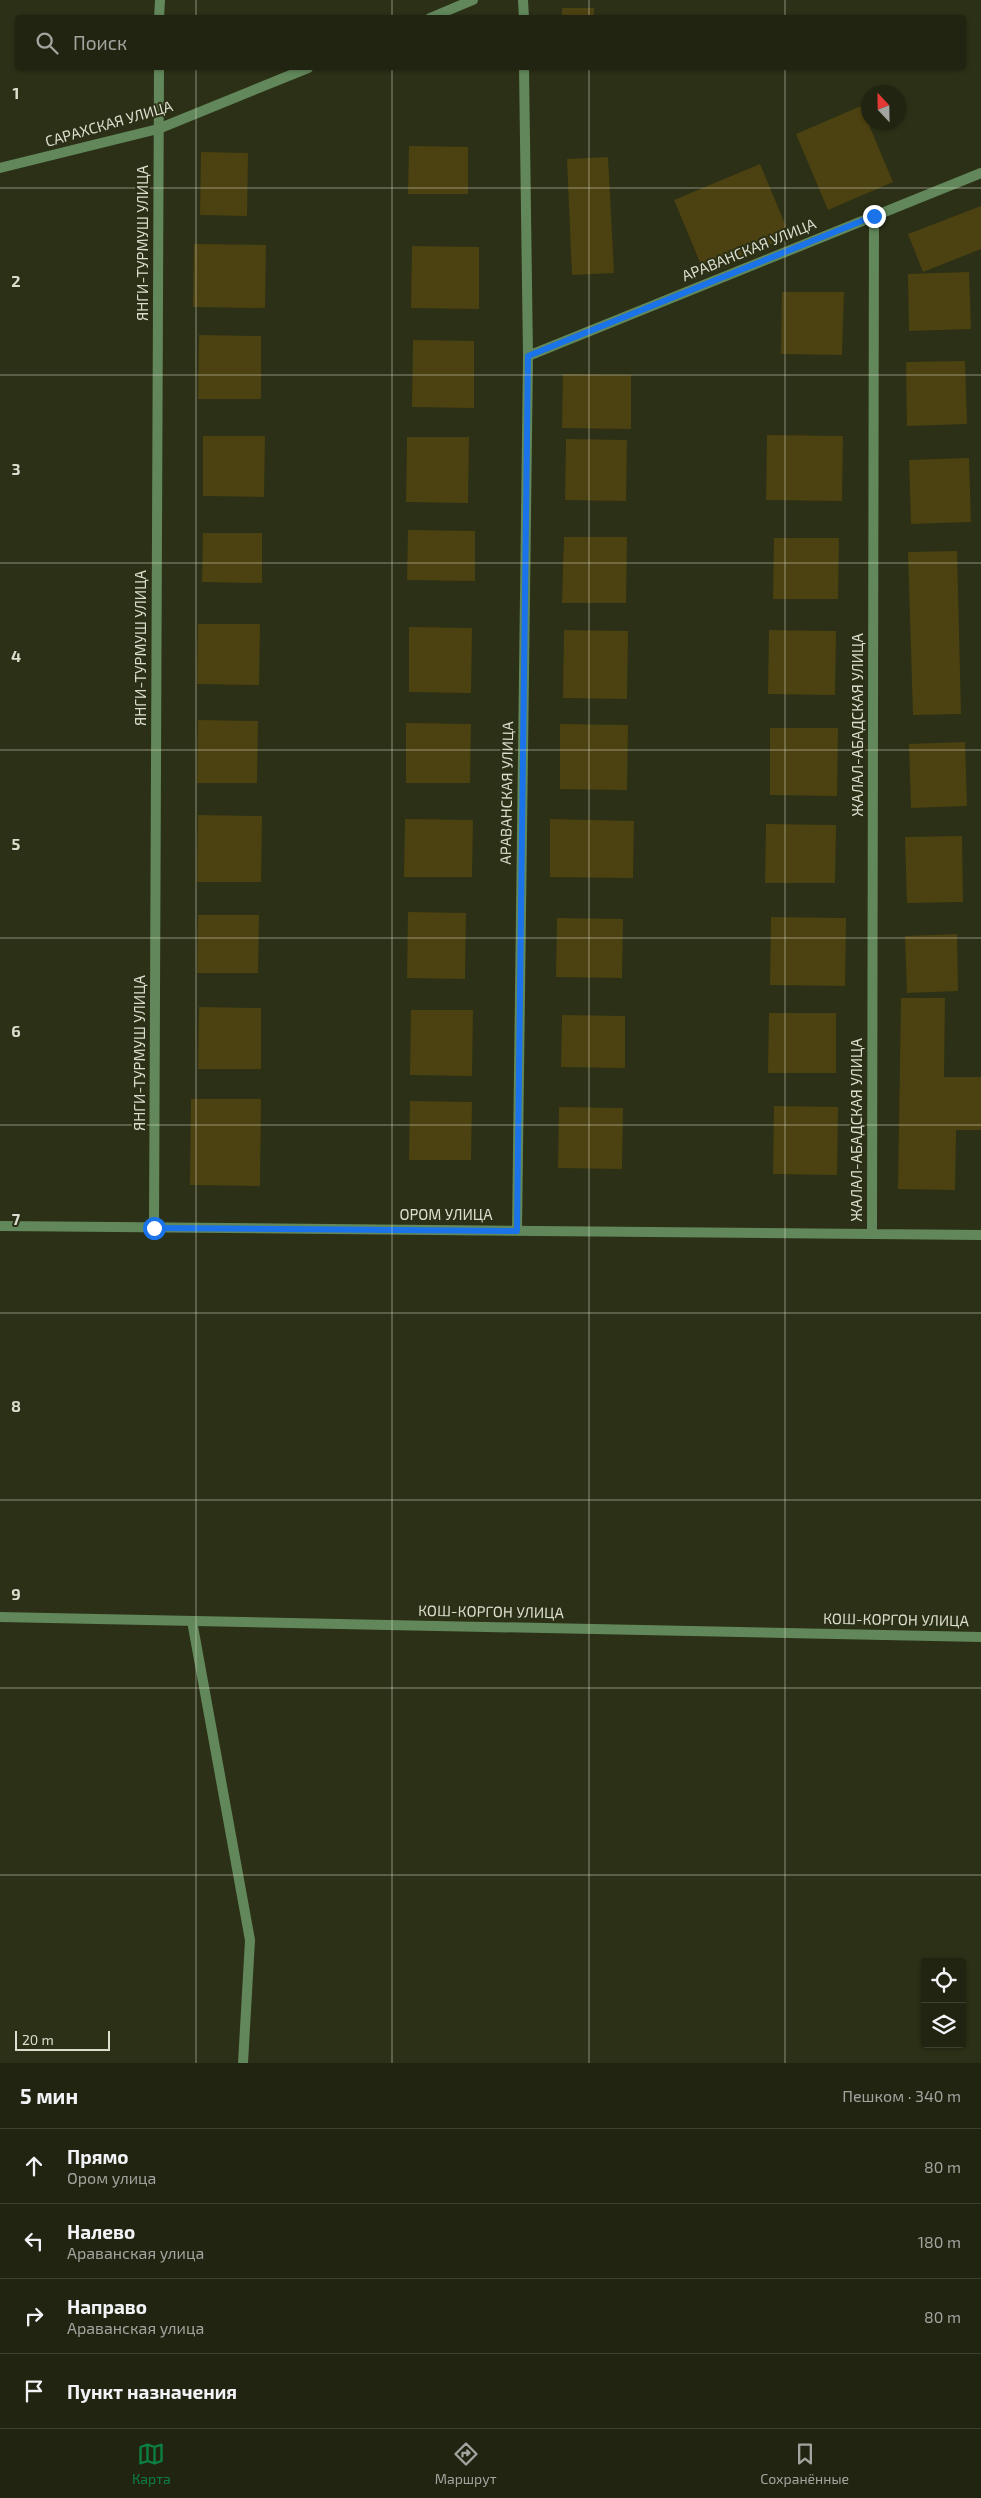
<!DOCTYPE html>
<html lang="ru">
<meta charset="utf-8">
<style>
body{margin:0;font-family:"Exo 2",sans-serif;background:#282c19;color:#f1f3f6}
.controls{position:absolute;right:15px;bottom:15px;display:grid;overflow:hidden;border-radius:5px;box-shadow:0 1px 4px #0004}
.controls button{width:45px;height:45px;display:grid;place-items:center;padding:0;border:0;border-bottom:1px solid #3d4130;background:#202410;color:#f1f3f6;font:25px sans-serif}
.compass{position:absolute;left:861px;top:85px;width:45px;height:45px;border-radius:50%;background:#202410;box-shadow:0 1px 4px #0004;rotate:338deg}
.scale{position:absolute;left:15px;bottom:12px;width:95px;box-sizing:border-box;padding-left:5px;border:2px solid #dadece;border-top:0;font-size:14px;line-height:18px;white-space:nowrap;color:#dadece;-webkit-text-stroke:4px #2b3016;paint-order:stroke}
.stop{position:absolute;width:15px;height:15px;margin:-11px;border:4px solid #1a73e8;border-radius:50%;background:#fff}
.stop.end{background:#1a73e8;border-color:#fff;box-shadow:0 1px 5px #0008}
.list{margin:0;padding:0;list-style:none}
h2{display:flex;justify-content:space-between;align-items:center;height:65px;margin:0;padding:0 20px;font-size:21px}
h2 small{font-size:16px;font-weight:400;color:#a2a49f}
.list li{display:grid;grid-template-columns:32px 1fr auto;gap:15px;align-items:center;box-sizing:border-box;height:75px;padding:0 20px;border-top:1px solid #3d4130}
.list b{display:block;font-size:19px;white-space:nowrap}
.list p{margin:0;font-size:16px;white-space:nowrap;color:#a2a49f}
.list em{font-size:16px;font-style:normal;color:#a2a49f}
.icon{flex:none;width:28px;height:28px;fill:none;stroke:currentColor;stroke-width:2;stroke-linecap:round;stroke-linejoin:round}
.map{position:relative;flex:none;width:981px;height:2063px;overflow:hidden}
.search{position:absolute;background:#202410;box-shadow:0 1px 4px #0004;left:15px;right:15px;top:15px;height:55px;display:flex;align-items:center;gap:12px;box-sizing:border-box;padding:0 18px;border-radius:5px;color:#a2a49f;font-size:19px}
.sheet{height:365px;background:#202410}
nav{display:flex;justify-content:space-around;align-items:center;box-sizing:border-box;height:70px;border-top:1px solid #3d4130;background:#202410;font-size:14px;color:#a2a49f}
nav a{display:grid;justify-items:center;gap:2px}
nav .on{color:#0b8043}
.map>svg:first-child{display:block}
</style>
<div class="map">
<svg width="981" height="2063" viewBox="0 0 981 2063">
<rect width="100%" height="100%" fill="#2b3016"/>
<path fill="#4c4110" d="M562 8H594V18H562Z
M861 106 893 182 828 210 796 134Z
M409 146 468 147V194H408Z
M201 152 248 153 247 216 200 215Z
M608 157 614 273 572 275 567 159Z
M760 164 790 236 704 272 674 200Z
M981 206V249L923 272 908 234Z
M194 244 266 245 265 308 193 307Z
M412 246 479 247V309L411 308Z
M969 272 971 329 909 331 908 274Z
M782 292H844L842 355 781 354Z
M199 335 261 336V399H198Z
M413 340 474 341V408L412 407Z
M965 361 967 424 907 426 906 362Z
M563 374 631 375V429L562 428Z
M767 435 843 436 842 501 766 500Z
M203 436H265L264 497 203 496Z
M407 437H469L468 503 406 502Z
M566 439 627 440 626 501 565 500Z
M969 458 971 522 911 524 909 460Z
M408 530 475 531V581L407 580Z
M203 533H262V583L202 582Z
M564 537H627L626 603H562Z
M774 538H839L838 599H773Z
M957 551 961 714 913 715 908 552Z
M198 624H260L259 685 197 684Z
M409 627 472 628 471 693 409 692Z
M564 630 628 631 627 699 563 698Z
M769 630 836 631 835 695 768 694Z
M198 720 258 721 257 783H197Z
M406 723 471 724 470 783H406Z
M560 724 628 725 627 790 560 789Z
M770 728H838L837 796 770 795Z
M965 742 967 806 911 808 909 744Z
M198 815 262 816 261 882H197Z
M405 819 473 820 472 877H404Z
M550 819 634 821 633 878 550 877Z
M766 824 836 825 835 883H765Z
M962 836 963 902 907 903 905 837Z
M408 912 466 913 465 979 407 978Z
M198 915H259L258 973H197Z
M771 917 846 918 845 986 770 985Z
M557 918 623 919 622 978 556 977Z
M957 934 958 991 907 993 905 936Z
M901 998H945L944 1077H981V1130H956L955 1190 898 1189Z
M199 1007 261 1008V1069H198Z
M411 1010H473L472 1076 410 1075Z
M769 1013H836V1073H768Z
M562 1015 625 1016V1068L561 1067Z
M191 1099H261L260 1186 190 1185Z
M410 1101 472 1102 471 1160H409Z
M774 1106 838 1107 837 1175 773 1174Z
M559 1107 623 1108 622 1169 558 1168Z"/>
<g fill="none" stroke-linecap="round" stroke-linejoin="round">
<path stroke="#62875a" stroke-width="10" d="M523 0 524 18
M159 18 160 0
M528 356 981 173
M0 1226 981 1235
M154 1228 159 68
M517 1231 528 356 524 68
M872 1234 874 216
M192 1621 250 1940 243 2063"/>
<path stroke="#62875a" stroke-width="10" d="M430 18 473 0
M0 168 158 129 308 68
M0 1617 981 1637"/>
</g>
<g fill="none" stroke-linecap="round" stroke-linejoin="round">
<path stroke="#1a73e8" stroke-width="6" d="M154 1228 517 1231 528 356 874 216"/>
</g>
<path fill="none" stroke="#dadece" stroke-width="1" stroke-opacity="0.55" d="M196 0V18M392 0V18M589 0V18M785 0V18M196 68V2063M392 68V2063M589 68V2063M785 68V2063M0 188H981M0 375H981M0 563H981M0 750H981M0 938H981M0 1125H981M0 1313H981M0 1500H981M0 1688H981M0 1875H981"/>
<g text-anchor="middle" stroke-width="4" stroke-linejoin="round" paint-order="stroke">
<g font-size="15" fill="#dadece" stroke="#2b3016">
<text transform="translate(109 124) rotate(-16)" y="5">САРАХСКАЯ УЛИЦА</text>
<text transform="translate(143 243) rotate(-90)" y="5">ЯНГИ-ТУРМУШ УЛИЦА</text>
<text transform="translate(749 250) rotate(-22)" y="5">АРАВАНСКАЯ УЛИЦА</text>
<text transform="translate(141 648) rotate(-90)" y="5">ЯНГИ-ТУРМУШ УЛИЦА</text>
<text transform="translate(858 725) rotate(-90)" y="5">ЖАЛАЛ-АБАДСКАЯ УЛИЦА</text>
<text transform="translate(507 793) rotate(-89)" y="5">АРАВАНСКАЯ УЛИЦА</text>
<text transform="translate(140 1053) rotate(-90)" y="5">ЯНГИ-ТУРМУШ УЛИЦА</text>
<text transform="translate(857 1130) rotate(-90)" y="5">ЖАЛАЛ-АБАДСКАЯ УЛИЦА</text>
<text x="446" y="1220">ОРОМ УЛИЦА</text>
<text transform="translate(491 1612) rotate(1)" y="5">КОШ-КОРГОН УЛИЦА</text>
<text transform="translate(896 1620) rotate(1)" y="5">КОШ-КОРГОН УЛИЦА</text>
</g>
</g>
<g font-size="16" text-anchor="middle" font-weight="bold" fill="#dadece" stroke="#2b3016" stroke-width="4" stroke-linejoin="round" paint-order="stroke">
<text x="16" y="99">1</text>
<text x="16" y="287">2</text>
<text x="16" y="475">3</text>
<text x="16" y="662">4</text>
<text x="16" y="850">5</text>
<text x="16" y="1037">6</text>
<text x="16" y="1225">7</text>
<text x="16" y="1412">8</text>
<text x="16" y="1600">9</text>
</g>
</svg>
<div class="controls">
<button><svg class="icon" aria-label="locate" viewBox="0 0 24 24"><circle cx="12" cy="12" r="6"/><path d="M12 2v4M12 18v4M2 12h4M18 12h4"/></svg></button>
<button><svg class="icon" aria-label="layers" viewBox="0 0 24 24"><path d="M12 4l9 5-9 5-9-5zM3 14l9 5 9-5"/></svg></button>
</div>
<svg class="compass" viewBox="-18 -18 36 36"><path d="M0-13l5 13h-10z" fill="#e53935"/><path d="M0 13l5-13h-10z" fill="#a2a49f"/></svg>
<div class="scale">20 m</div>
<div class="stop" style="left:154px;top:1228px"></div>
<div class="stop end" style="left:874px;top:216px"></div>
<div class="search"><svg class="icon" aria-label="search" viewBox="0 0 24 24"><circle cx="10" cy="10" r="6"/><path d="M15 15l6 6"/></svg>Поиск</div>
</div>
<section class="sheet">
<h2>5 мин<small>Пешком · 340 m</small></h2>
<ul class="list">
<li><svg class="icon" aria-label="ahead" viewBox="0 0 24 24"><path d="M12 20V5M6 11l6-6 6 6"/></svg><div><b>Прямо</b><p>Ором улица</p></div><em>80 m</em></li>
<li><svg class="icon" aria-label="left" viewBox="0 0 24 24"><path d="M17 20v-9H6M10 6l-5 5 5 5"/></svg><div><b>Налево</b><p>Араванская улица</p></div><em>180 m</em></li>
<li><svg class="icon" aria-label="right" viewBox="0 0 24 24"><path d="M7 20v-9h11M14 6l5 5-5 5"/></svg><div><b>Направо</b><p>Араванская улица</p></div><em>80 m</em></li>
<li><svg class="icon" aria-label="arrive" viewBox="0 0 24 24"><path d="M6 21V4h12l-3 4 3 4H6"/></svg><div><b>Пункт назначения</b></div></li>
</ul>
</section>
<nav>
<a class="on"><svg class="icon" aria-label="map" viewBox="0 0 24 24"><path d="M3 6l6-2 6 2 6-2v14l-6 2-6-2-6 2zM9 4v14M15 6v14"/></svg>Карта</a>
<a><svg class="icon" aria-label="directions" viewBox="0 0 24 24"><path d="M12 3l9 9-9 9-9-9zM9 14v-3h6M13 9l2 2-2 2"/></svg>Маршрут</a>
<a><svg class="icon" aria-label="saved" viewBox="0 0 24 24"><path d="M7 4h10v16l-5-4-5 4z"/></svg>Сохранённые</a>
</nav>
